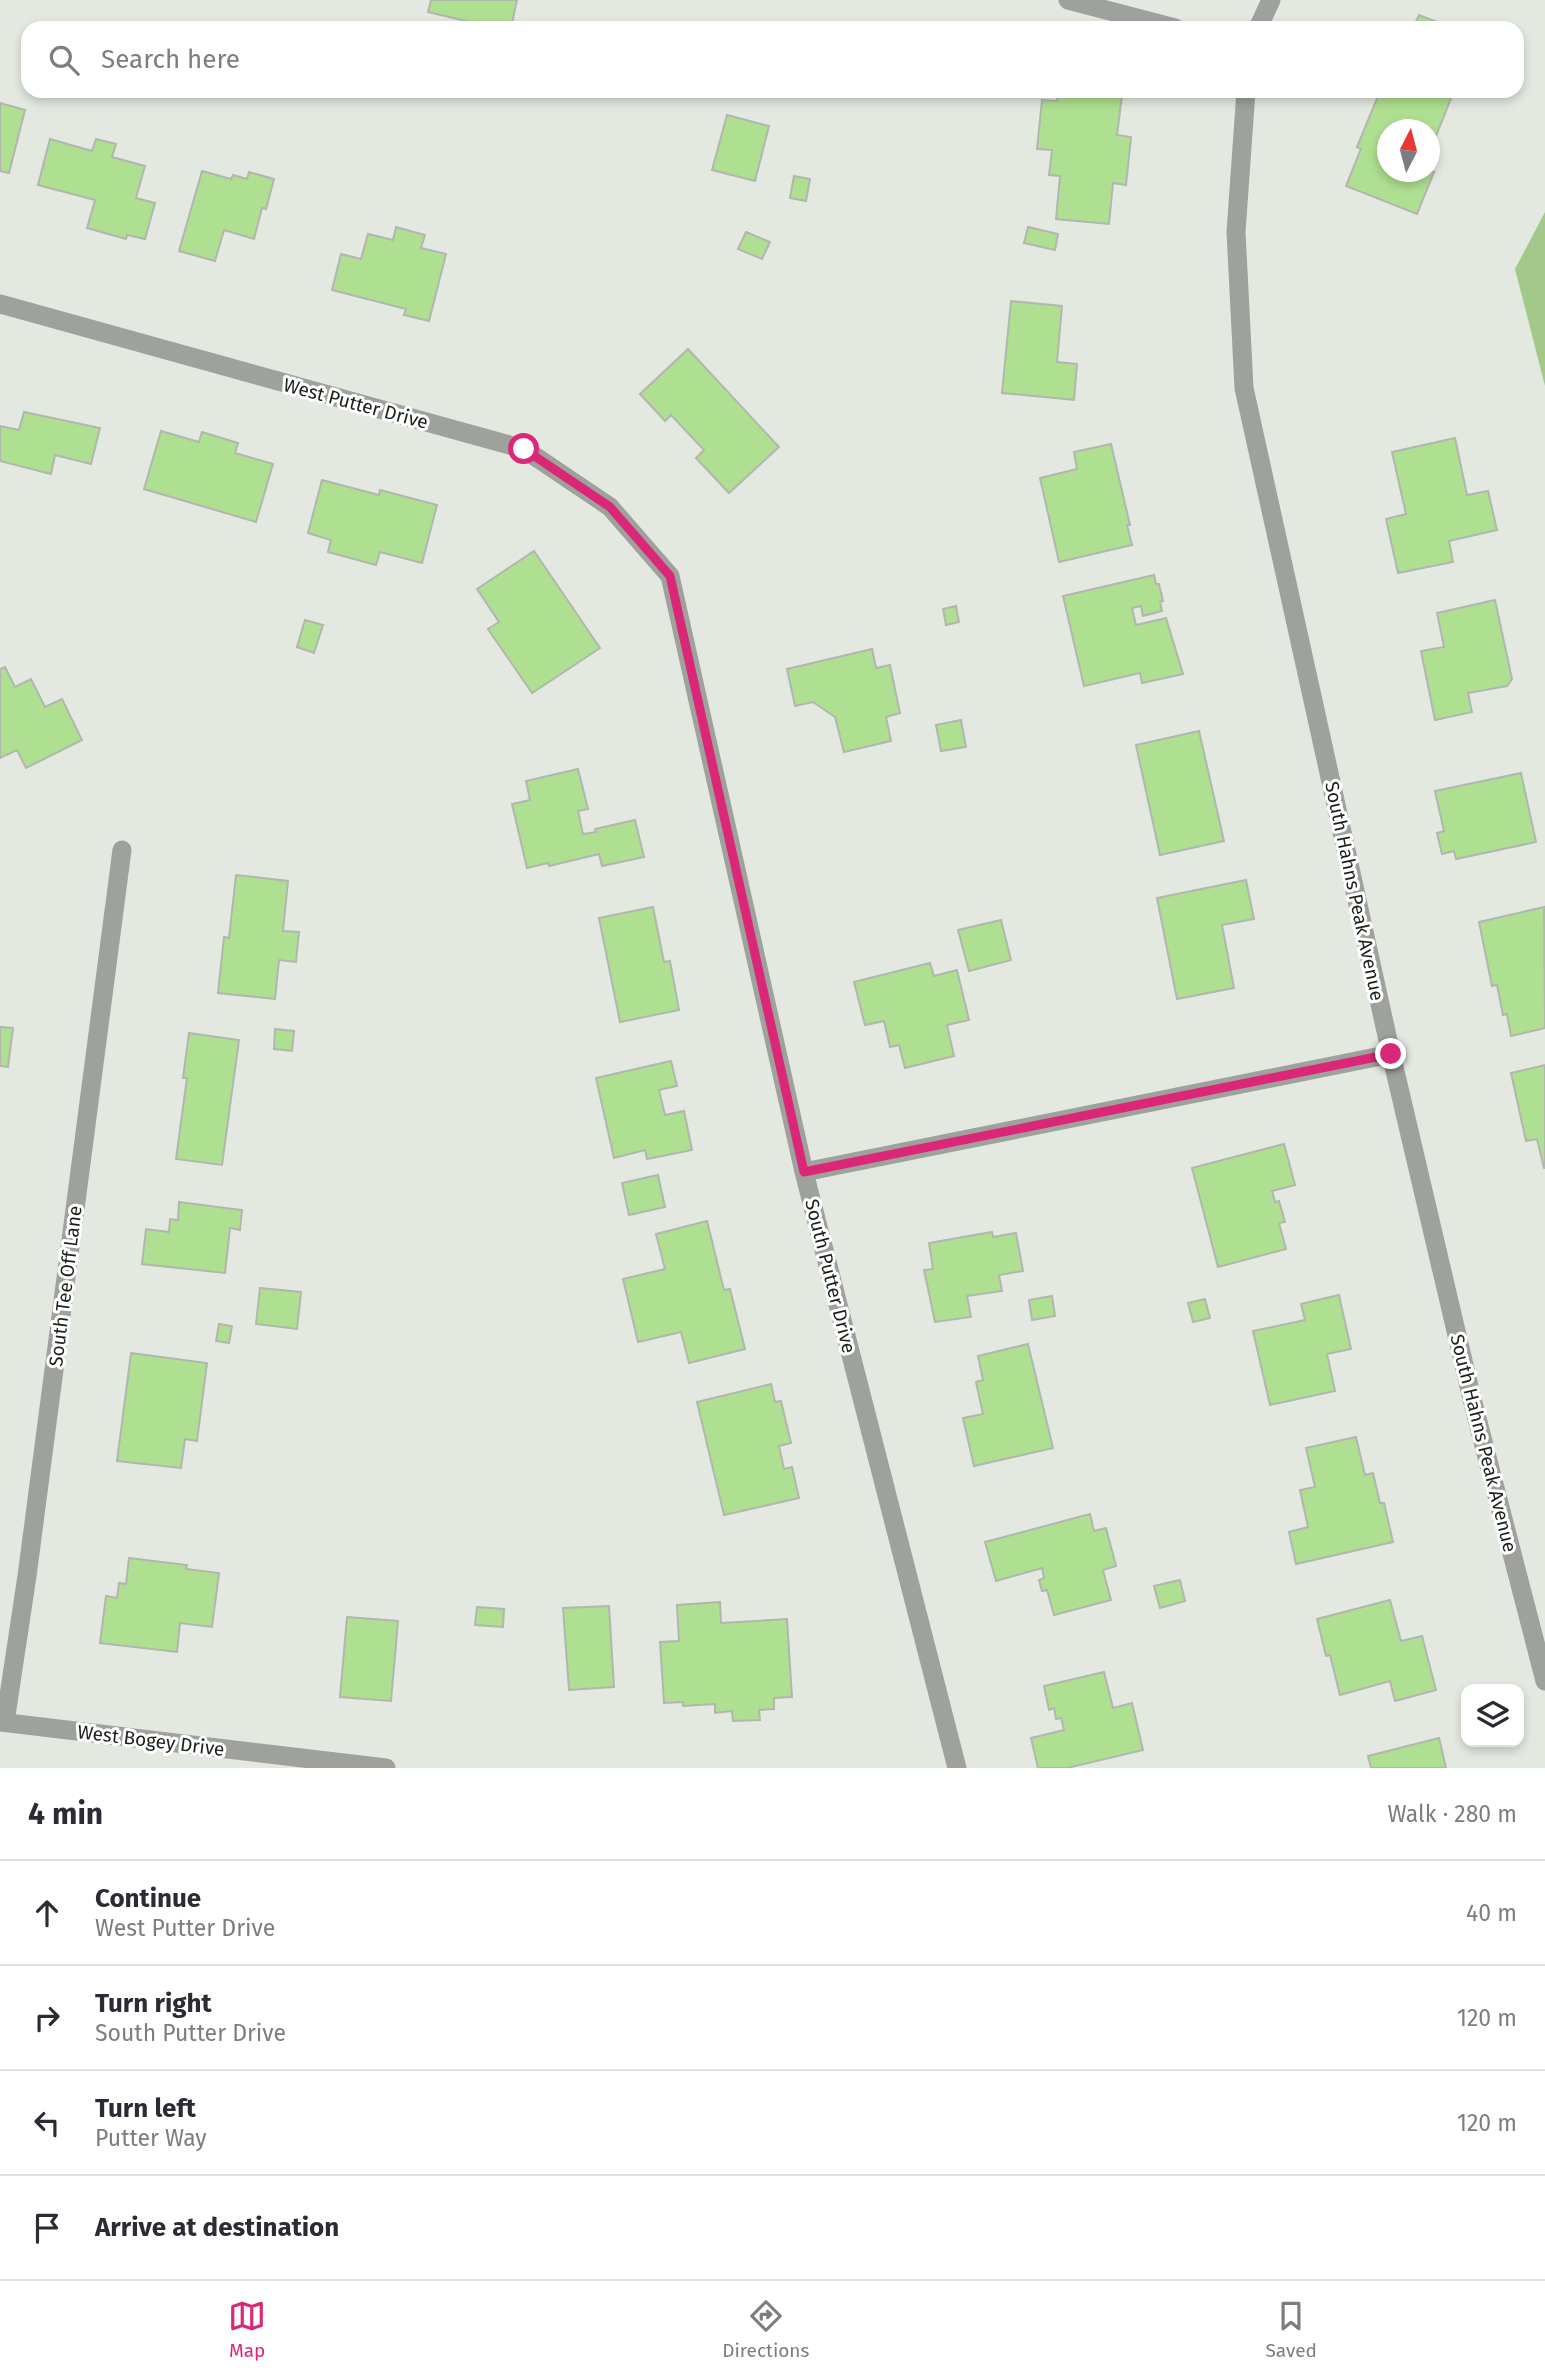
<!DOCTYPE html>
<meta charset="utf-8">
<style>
body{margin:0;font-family:"Fira Sans",sans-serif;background:#f2f2f3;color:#2b2b33}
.controls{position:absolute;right:21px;bottom:21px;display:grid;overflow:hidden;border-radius:14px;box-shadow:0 4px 10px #0003}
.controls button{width:63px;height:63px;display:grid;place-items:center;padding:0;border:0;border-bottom:2px solid #e1e1e2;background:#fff;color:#2b2b33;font:35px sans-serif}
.compass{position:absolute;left:1377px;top:119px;width:63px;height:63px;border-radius:50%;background:#fff;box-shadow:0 4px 10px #0003;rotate:6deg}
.stop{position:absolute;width:21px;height:21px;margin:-16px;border:5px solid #db2777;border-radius:50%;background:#fff}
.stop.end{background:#db2777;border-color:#fff;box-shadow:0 2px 7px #0008}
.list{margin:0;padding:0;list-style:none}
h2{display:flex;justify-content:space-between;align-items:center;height:91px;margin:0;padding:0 28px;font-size:30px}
h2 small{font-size:23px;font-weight:400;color:#7c7c81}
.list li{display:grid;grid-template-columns:46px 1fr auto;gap:21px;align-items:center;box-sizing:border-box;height:105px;padding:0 28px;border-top:2px solid #e1e1e2}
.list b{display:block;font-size:26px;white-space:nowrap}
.list p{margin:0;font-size:23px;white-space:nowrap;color:#7c7c81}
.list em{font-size:23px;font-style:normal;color:#7c7c81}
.icon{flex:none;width:38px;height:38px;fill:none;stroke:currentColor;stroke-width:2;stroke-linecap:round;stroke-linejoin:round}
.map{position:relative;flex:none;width:1545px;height:1768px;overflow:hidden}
.search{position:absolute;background:#fff;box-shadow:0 4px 10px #0003;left:21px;right:21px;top:21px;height:77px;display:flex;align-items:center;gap:18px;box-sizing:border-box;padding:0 24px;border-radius:21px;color:#7c7c81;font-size:26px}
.sheet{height:511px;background:#fff}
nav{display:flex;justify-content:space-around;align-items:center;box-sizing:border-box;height:98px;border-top:2px solid #e1e1e2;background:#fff;font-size:19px;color:#7c7c81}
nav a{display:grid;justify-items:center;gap:4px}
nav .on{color:#db2777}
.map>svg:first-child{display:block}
</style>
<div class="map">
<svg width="1545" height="1768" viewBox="0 0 1545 1768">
<rect width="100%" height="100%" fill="#e3e9e0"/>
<path fill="#a2c88a" d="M1545 212V386L1515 269Z"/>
<path fill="#afdf91" stroke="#b1b7ae" stroke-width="2" d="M431 0H517L511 28H495L428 12Z
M1419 15 1452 28H1413Z
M1058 91 1122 96 1117 135 1131 137 1126 185 1113 183 1109 224 1056 219 1060 176 1049 175 1052 150 1037 149 1042 100 1057 101Z
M1380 91H1454L1430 151V130H1388V172H1434L1417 214 1346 186 1361 149 1357 147Z
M0 103 25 110 9 173 0 171Z
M727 115 769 126 755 181 712 170Z
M50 139 92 151 96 139 116 144 112 157 145 166 136 198 155 203 145 239 127 235 126 239 87 228 95 200 38 185Z
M202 171 231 179 233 175 247 179 249 172 274 179 266 209 262 208 254 239 224 230 215 261 179 251Z
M794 176 810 179 806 201 790 198Z
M396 227 425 235 421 248 446 254 429 321 404 315 406 309 332 290 341 254 361 259 368 234 393 240Z
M1028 227 1058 234 1055 250 1024 243Z
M746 232 770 242 762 259 738 249Z
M1011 301 1062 306 1057 362 1077 364 1074 400 1002 393Z
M688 349 779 447 729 493 696 458 704 450 671 415 665 421 640 394Z
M24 412 100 428 91 464 55 455 51 474 0 461V426L19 430Z
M161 431 199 442 202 432 238 443 235 453 273 464 256 522 144 489Z
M1455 438 1467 495 1488 491 1497 530 1449 541 1453 562 1398 573 1386 519 1406 514 1392 452Z
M1111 444 1130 525H1127L1132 545 1059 562 1040 478 1077 469 1074 452Z
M322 480 379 495 380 490 437 505 422 563 380 552 376 565 328 552 331 540 308 533Z
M534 551 600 648 532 693 488 629 499 622 477 589Z
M1154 575 1156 584H1159L1163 601 1160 602 1162 611 1143 616 1141 606 1132 608 1136 625 1166 618 1183 674 1142 683 1140 673 1084 686 1063 596Z
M1495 600 1512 679 1507 686 1468 693 1472 712 1435 720 1421 651 1444 647 1437 613Z
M956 606 959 622 946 625 943 609Z
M305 620 323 625 314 653 297 647Z
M872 649 876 668 890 665 900 713 886 717 891 741 844 752 835 717 813 702 795 706 787 669Z
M5 667 15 687 31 679 45 707 62 699 82 740 26 768 17 750 0 758V669Z
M961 720 966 747 941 751 936 725Z
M1199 731 1224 841 1160 855 1136 745Z
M578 769 588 809 578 811 583 834 596 832 595 829 635 820 644 857 602 866 599 854 549 866 548 863 527 868 512 804 530 800 526 781Z
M1521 773 1536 842 1456 859 1454 851 1442 854 1437 833 1444 831 1435 791Z
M236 875 288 881 283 931 299 932 296 962 279 960 275 999 218 993 224 937 229 938Z
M1246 880 1254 919 1222 925 1234 988 1177 999 1157 898Z
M653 907 664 962 670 961 679 1010 620 1022 599 918Z
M1544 907 1545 1028 1511 1036 1507 1014 1503 1015 1497 985 1492 986 1479 922Z
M1001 920 1011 960 969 971 958 930Z
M930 963 934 976 957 970 969 1020 947 1025 954 1056 905 1068 899 1045 890 1047 884 1021 865 1025 854 982Z
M0 1027 13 1028 8 1067 0 1066Z
M275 1029 294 1031 292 1051 274 1049Z
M189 1033 239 1040 222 1165 176 1159 187 1078H183Z
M671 1061 677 1086 659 1090 665 1115 684 1111 692 1150 647 1159 645 1150 614 1158 596 1078Z
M1545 1065V1168H1544L1537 1139 1526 1141 1511 1073Z
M1284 1144 1295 1185 1272 1191 1275 1202 1279 1201 1285 1222 1279 1223 1286 1249 1218 1267 1192 1168Z
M658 1175 665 1207 629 1215 622 1183Z
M179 1202 242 1210 240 1230 230 1228 225 1273 142 1264 146 1229 169 1232 170 1219 178 1220Z
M707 1221 724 1290 730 1289 745 1349 689 1363 681 1332 638 1342 623 1279 665 1269 656 1234Z
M992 1232 993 1237 1016 1233 1023 1271 999 1275 1002 1291 967 1296 971 1317 935 1322 924 1270 933 1269 929 1243Z
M260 1288 301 1292 297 1329 256 1324Z
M1339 1295 1351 1349 1327 1354 1335 1391 1270 1405 1253 1331 1305 1320 1301 1304Z
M1052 1296 1055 1316 1032 1320 1029 1300Z
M1205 1299 1210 1318 1193 1322 1188 1303Z
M219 1324 232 1326 229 1343 216 1341Z
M1028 1344 1053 1448 974 1466 963 1418 983 1414 976 1382 983 1380 978 1356Z
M131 1353 207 1363 197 1441 185 1439 181 1468 117 1461Z
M771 1384 775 1402 781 1401 791 1443 779 1446 784 1469 792 1467 799 1498 724 1515 697 1402Z
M1356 1437 1365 1475 1373 1473 1380 1503H1384L1393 1542 1296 1564 1289 1532 1308 1527 1300 1490 1315 1487 1306 1448Z
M1090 1514 1094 1531 1106 1528 1116 1566 1103 1570 1111 1600 1054 1615 1047 1590 1042 1591 1039 1580 1044 1578 1042 1568 996 1581 985 1542Z
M129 1558 187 1565 186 1569 219 1573 212 1627 180 1623 177 1652 100 1643 106 1596 117 1598 119 1583 126 1584Z
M1180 1580 1185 1601 1160 1608 1154 1586Z
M1390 1600 1401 1641 1422 1636 1436 1690 1395 1701 1390 1681 1340 1695 1330 1655 1326 1656 1317 1619Z
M720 1602 721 1623 787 1619 792 1697 774 1698V1709L759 1710 760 1720 733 1721 732 1711 715 1713V1704L683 1706V1702L664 1703 660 1642 679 1641 677 1605Z
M609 1606 614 1687 569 1690 563 1608Z
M477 1607 504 1609 503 1627 475 1625Z
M347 1617 398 1621 391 1701 340 1697Z
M1104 1672 1113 1708 1132 1703 1143 1750 1067 1768H1038L1031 1738 1064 1730 1061 1718 1056 1719 1054 1708 1049 1710 1044 1686Z
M1439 1738 1446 1768H1371L1368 1756Z"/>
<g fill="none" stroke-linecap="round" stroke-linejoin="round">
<path stroke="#9fa19d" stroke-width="19" d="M1068 0 1175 28
M1258 28 1271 0
M1246 91 1236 232 1244 388 1391 1054 1472 1399 1545 1681
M0 304 524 449 610 507 670 576 804 1172 957 1768
M804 1172 1391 1054
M0 1722 386 1768
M5 1722 27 1576 122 850"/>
</g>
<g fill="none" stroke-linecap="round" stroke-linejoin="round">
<path stroke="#db2777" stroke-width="9" d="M524 449 610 507 670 576 804 1172 1391 1054"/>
</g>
<g text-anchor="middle" stroke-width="6" stroke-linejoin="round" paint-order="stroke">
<g font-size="19" fill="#1d1f1c" stroke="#fff">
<text transform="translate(356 403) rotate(15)" y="7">West Putter Drive</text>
<text transform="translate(1355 891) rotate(78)" y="7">South Hahns Peak Avenue</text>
<text transform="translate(831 1276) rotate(76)" y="7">South Putter Drive</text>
<text transform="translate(65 1286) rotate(-83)" y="7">South Tee Off Lane</text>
<text transform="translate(1484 1443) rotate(76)" y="7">South Hahns Peak Avenue</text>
<text transform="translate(151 1740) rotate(7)" y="7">West Bogey Drive</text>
</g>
</g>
</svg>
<div class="controls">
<button><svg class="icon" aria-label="layers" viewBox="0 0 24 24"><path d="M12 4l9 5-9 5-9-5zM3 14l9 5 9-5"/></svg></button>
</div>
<svg class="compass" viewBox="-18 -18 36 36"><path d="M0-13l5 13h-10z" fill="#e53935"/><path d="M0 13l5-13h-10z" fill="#7c7c81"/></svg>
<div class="stop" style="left:524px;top:449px"></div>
<div class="stop end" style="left:1391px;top:1054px"></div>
<div class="search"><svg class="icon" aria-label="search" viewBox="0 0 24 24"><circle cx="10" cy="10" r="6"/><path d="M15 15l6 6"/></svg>Search here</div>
</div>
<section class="sheet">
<h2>4 min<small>Walk · 280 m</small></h2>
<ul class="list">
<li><svg class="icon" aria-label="ahead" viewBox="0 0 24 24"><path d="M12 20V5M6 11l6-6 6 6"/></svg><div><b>Continue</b><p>West Putter Drive</p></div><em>40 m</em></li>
<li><svg class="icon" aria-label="right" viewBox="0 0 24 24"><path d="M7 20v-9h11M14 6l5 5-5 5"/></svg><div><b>Turn right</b><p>South Putter Drive</p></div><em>120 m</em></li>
<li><svg class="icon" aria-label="left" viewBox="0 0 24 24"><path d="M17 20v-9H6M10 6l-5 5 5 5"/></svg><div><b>Turn left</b><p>Putter Way</p></div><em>120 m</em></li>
<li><svg class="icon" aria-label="arrive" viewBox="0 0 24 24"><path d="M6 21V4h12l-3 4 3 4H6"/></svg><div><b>Arrive at destination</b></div></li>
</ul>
</section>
<nav>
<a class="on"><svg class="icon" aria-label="map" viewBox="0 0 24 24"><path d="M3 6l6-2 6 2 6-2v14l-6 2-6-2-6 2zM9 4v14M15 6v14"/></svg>Map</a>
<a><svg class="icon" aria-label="directions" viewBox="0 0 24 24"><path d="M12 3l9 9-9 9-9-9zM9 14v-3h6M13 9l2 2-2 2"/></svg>Directions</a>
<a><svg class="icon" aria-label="saved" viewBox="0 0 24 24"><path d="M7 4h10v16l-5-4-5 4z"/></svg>Saved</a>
</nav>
